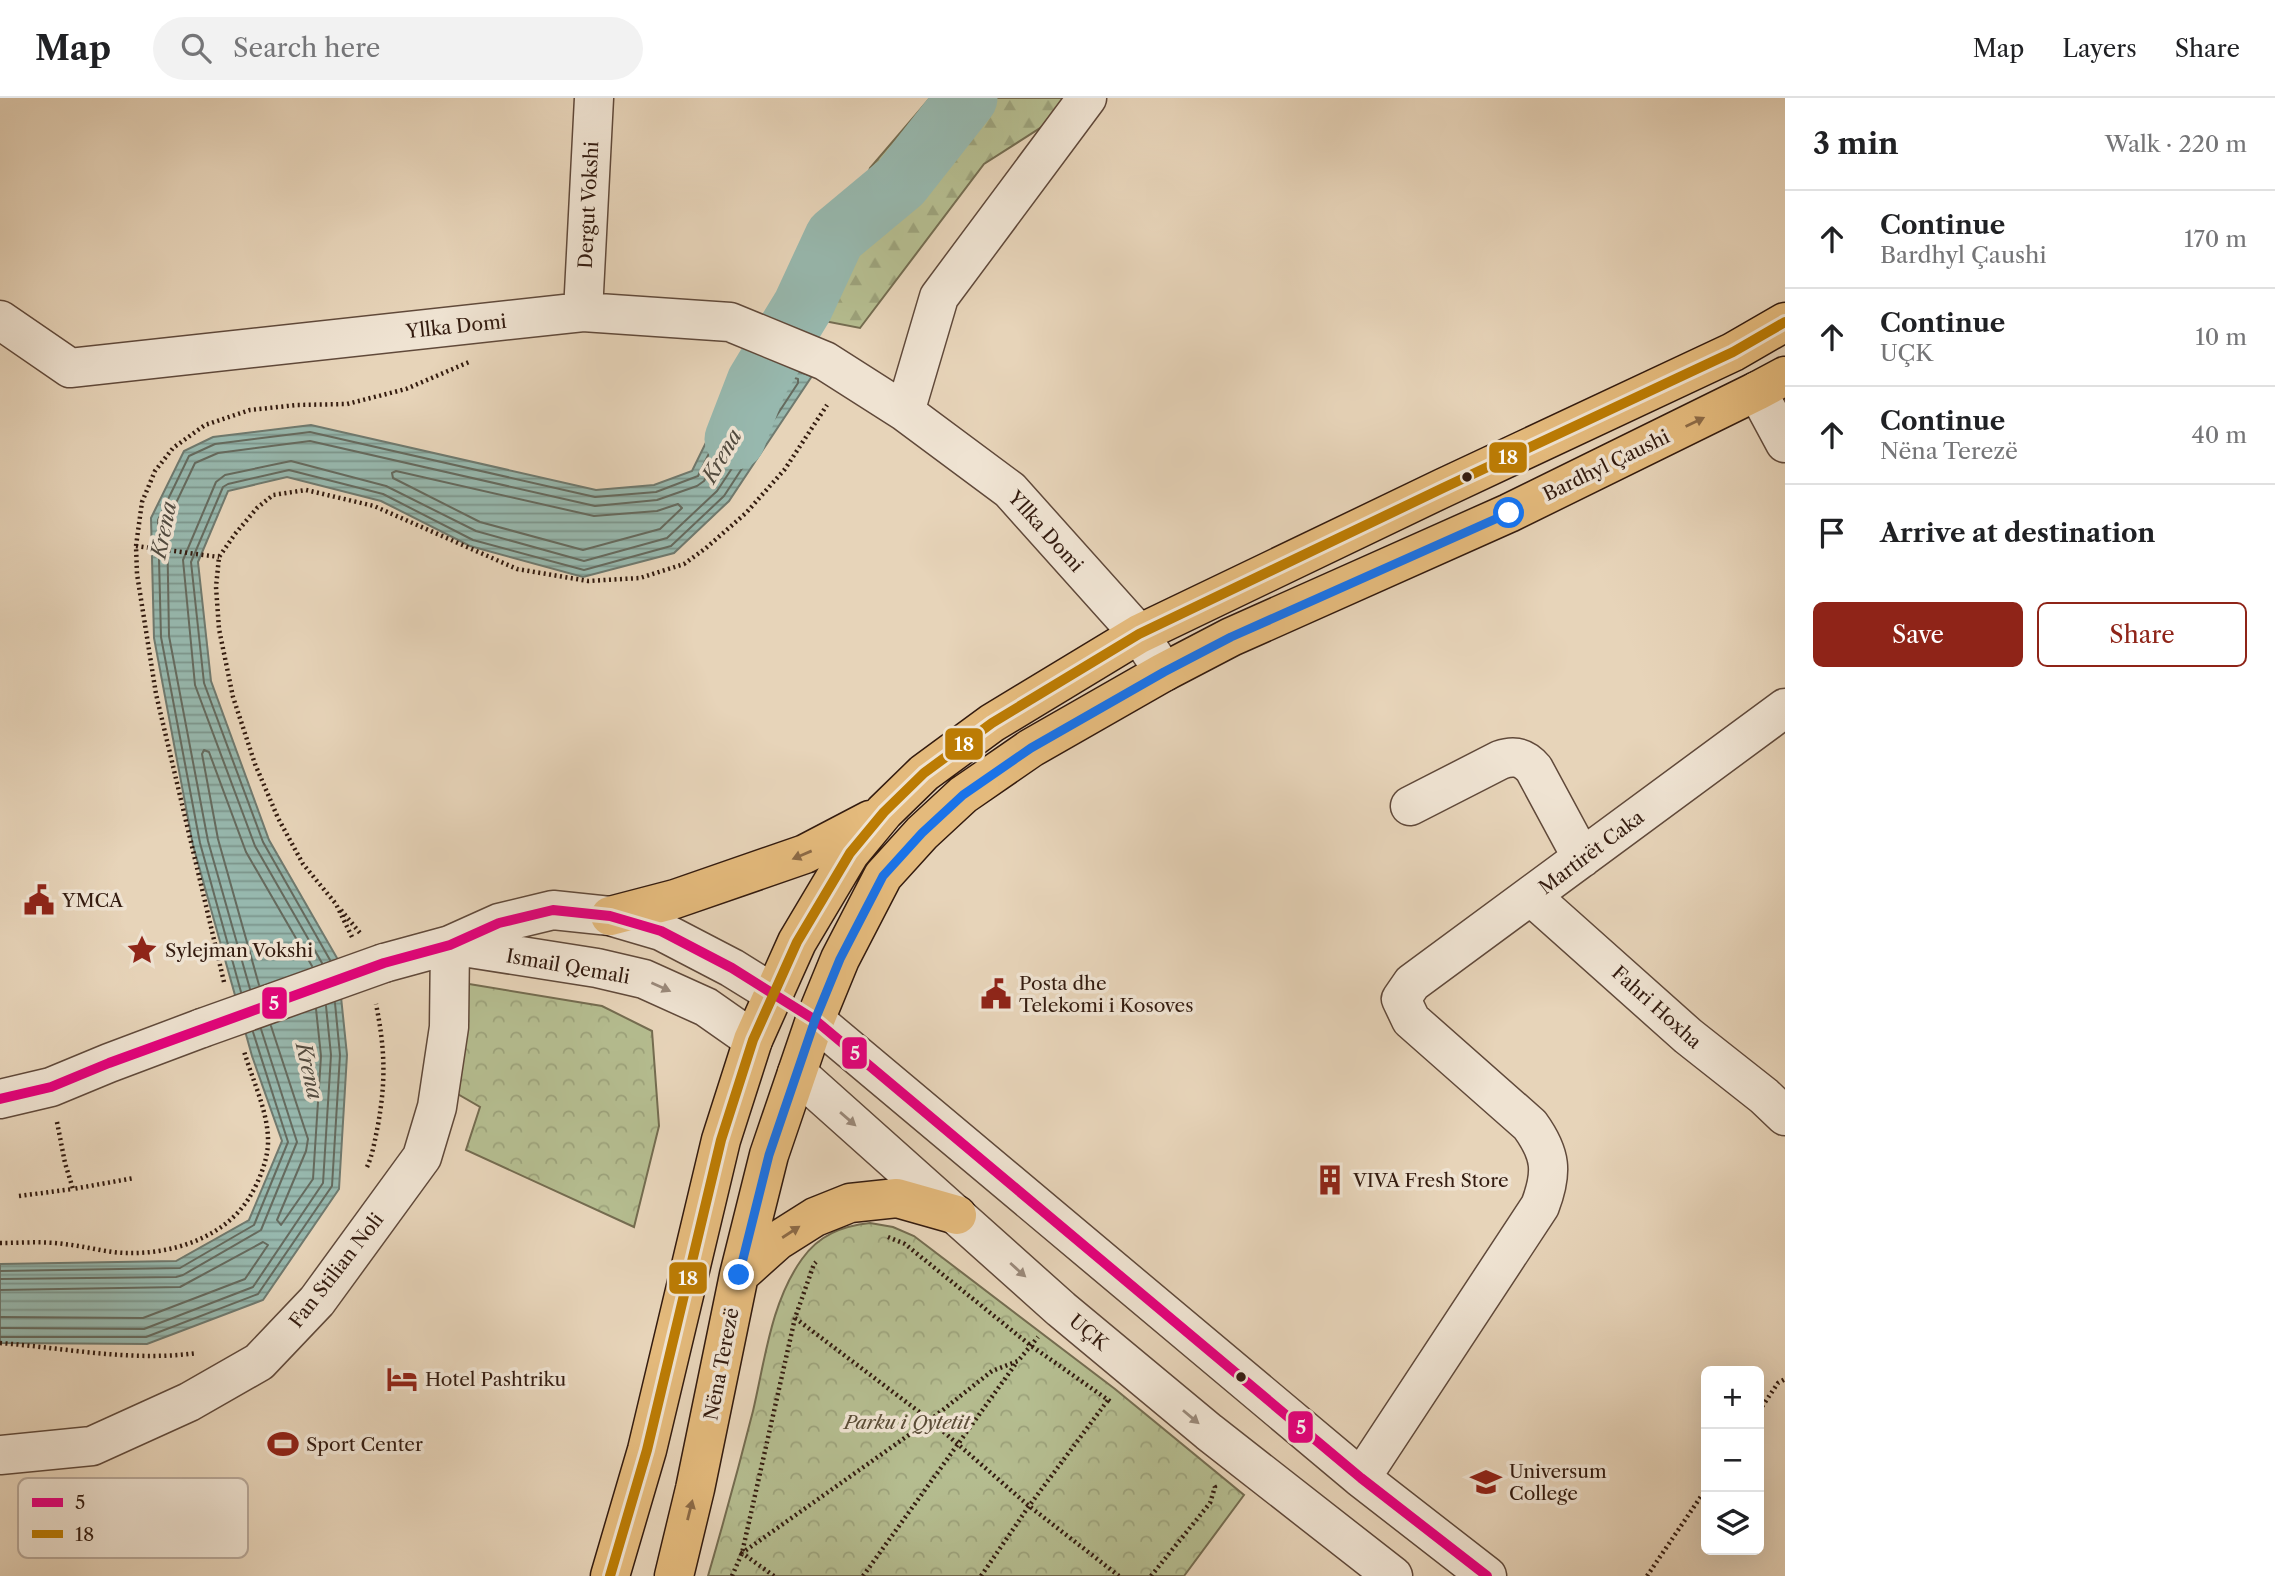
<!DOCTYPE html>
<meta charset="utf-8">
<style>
body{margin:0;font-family:"Libre Caslon Text",serif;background:#f2f2f2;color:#202124}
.controls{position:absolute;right:21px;bottom:21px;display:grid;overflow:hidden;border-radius:10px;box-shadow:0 7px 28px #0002}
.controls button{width:63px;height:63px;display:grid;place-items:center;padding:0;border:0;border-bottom:2px solid #e0e0e0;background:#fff;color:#202124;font:35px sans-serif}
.stop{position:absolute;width:21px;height:21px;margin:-16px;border:5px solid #1a73e8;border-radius:50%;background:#fff}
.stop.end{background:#1a73e8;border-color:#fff;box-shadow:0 2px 7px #0008}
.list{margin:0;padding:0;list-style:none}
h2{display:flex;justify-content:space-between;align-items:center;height:91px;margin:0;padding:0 28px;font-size:30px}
h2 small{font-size:23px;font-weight:400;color:#757577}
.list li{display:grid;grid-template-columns:46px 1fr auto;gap:21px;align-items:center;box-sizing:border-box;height:98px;padding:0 28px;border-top:2px solid #e0e0e0}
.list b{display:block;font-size:26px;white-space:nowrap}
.list p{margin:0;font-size:23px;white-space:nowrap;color:#757577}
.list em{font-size:23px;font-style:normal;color:#757577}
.actions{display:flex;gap:14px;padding:21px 28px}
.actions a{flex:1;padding:16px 0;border:2px solid #8f2418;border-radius:10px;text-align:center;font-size:24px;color:#8f2418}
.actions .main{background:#8f2418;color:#fff}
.icon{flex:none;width:38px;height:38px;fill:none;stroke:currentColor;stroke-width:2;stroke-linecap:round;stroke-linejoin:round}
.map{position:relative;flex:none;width:1785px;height:1478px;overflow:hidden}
header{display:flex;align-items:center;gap:42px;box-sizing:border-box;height:98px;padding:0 35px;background:#fff;border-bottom:2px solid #e0e0e0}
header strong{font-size:33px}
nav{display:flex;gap:38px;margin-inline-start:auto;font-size:24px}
.search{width:490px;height:63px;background:#f2f2f2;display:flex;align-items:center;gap:18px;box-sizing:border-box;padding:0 24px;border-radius:38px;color:#757577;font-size:26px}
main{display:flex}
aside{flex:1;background:#fff}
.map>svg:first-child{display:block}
</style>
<header>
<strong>Map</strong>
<div class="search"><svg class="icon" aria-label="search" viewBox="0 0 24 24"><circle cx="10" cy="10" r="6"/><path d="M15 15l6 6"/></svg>Search here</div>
<nav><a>Map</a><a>Layers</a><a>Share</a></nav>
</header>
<main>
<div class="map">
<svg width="1785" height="1478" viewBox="0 0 1785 1478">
<defs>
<pattern id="forest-firs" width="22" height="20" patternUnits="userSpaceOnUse" patternTransform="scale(1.75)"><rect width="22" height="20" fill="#b5bd90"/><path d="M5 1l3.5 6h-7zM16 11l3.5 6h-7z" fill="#9ca27b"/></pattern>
<pattern id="park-crowns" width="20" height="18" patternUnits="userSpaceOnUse" patternTransform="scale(1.75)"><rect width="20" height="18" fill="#b5bd90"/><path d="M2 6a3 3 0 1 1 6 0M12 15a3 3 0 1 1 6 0" fill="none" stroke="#9ca27b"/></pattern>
<pattern id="water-rules" width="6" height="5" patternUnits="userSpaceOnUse" patternTransform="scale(1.75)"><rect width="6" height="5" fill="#97b8ae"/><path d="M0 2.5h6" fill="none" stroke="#7c958c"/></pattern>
</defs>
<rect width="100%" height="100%" fill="#e7d4b9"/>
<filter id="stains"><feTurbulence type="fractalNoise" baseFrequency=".00286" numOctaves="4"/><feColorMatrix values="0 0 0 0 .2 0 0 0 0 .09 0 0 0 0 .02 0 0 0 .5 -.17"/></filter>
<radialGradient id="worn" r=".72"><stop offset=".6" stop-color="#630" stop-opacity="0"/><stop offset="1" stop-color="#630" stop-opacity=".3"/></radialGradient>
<path fill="url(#forest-firs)" stroke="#746c50" stroke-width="2" d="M930 0H1087L984 66 860 230 819 222 870 70Z"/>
<path fill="url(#park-crowns)" stroke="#746c50" stroke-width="2" d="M457 884 602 908 652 933 659 1028 634 1129 466 1052 480 1009 449 991Z
M870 1125 893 1129 914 1138 1115 1291 1244 1397 1184 1478H708C724 1423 739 1368 753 1313 765 1262 771 1204 802 1161 819 1137 842 1128 870 1125Z"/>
<path fill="url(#water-rules)" stroke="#6f796e" stroke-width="2" d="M749 257 812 278 729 403 674 455 583 479 470 448 381 403 287 379 228 393 198 464 211 583 269 742 337 860 347 957 339 1091 263 1202 147 1246 0 1245V1166L176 1163 249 1122 282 1043 252 958 193 747 154 540 151 420 184 353 213 339 311 327 596 392 654 387 692 373Z"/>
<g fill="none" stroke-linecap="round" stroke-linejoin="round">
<path stroke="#656a5e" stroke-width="2" d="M396 373 594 418 657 413 678 406 682 410 660 431 583 452 480 424 393 380 392 375Z
M259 887 218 741 202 656 204 652 209 654 246 754 312 868
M250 891 208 743 169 538 167 424 195 365 218 355 310 343 595 408 657 402 697 388 704 383 757 278 760 277 784 285 785 290 717 393 667 440 584 463 476 433 386 388 291 363 225 377 216 384 183 462 195 587 255 748 322 865
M241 894 200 745 161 539 158 422 189 358 215 346 310 334 595 399 656 394 698 378 752 267 798 281V285L724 398 671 448 584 472 473 442 383 396 289 372 228 386 223 389 191 464 204 585 263 744 330 862
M271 928 308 1041 306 1053 277 1122 281 1127 313 1081 321 958 316 911
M0 1173 180 1170 254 1127 288 1044 253 934
M0 1181 176 1179 183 1177 261 1132 297 1044 261 931
M0 1192 180 1189 263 1144 268 1147 245 1181 143 1220 0 1219
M0 1230 144 1231 253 1189 323 1085 331 957 326 908
M0 1239H146L258 1196 332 1088 340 957 335 905"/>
<path stroke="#97b8ae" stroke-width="61" d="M735 341 757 284 803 208 835 139 901 84 967 0"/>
<g stroke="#60493a" stroke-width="41">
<path id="minor" d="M583 214 594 0
M0 222 70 270 583 214 730 224 825 263 905 314 1010 392 1139 536 1164 574
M1757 293 1785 345
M905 314 939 199 1087 0
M1410 708 1500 662C1514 657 1524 659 1534 671L1582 760
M1531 798 1688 938 1764 998 1785 1018
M450 847 597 870 644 881 706 909 753 942
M384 865 450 847 499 825 553 812 610 818 661 833 732 870 774 896
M815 922 1361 1380 1487 1478
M797 975 1061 1211 1209 1334 1393 1478
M0 1001 51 989 109 965 202 930
M0 1357 92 1348 189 1304 259 1264 317 1203 422 1059 437 1009 449 929 450 847
M1361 1380 1540 1108C1553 1074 1551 1056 1530 1027L1411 922 1401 901 1412 885 1785 610"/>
</g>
<g stroke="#331b0f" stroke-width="41">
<path id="major" d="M610 818 675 801 805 756 870 722
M739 1177 777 1143 815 1119 850 1105 897 1100 957 1117
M610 1478 647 1352 721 1042 753 942 797 844 850 755 884 714 924 675 992 625 1139 536 1443 390 1733 254 1785 224
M674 1478 695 1391 739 1177 769 1057 815 922 840 861 883 778 922 735 963 697 1031 650 1164 574 1231 539 1509 415 1757 293 1785 278"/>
</g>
<path stroke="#331b0f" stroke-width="4.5" stroke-dasharray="2 3.5" stroke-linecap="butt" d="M136 448 219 459
M341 812 360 835
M352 839 336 806 303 766 278 720 255 666 233 599 219 531 216 489 219 459 235 436 257 410 273 397 306 392 374 408 517 471 588 483 640 480 684 466 706 450 746 415 785 371 827 307
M224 884 156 596 137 476 136 448 142 404 155 373 173 350 205 327 250 312 297 307 347 306 406 291 469 264
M57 1024 65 1065 73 1091 134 1080
M367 1069C373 1056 375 1041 378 1027 386 982 385 951 376 906
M19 1098 73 1091
M888 1139 905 1146 1030 1247 1111 1304
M0 1145C21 1145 43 1143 64 1146 85 1148 107 1155 128 1155 172 1156 224 1140 249 1100 259 1084 269 1060 268 1040 267 1011 252 981 244 953
M795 1220 930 1322 1029 1408 1119 1478
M0 1245C66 1250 131 1264 197 1255
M1759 1313 1778 1285 1785 1281
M732 1478 742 1455 795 1220 814 1166 816 1164
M774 1478 742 1455 930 1322 992 1273 1018 1263 1038 1239
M863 1478 1017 1264
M981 1478 1029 1408 1108 1302
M1151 1478 1210 1405 1215 1389 1213 1386
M1647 1478 1706 1391"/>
<use href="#minor" stroke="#efe3d2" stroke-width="38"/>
<use href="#major" stroke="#e4ba7c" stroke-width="38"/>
<g stroke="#60493a" stroke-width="41" stroke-linecap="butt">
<path id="minor-bridge" d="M202 930 384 865"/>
</g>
<use href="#minor-bridge" stroke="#efe3d2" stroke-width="38"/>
<g stroke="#efe3d2" stroke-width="16">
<path id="bus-1" d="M0 1001 51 989 109 965 384 865 450 847 499 825 553 812 610 818 661 833 732 870 815 922 1361 1380 1487 1478"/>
</g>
<g stroke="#efe3d2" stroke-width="16">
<path id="bus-2" d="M610 1478 647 1352 721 1042 753 942 797 844 850 755 884 714 924 675 992 625 1139 536 1443 390 1733 254 1785 224"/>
</g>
<use href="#bus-1" stroke="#e5007d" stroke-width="10"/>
<use href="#bus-2" stroke="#bc7c04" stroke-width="10"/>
</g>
<defs><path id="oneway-solid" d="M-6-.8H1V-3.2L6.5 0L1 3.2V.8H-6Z" transform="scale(1.75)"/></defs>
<g fill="#8c6a46">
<use href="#oneway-solid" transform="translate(1695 324) rotate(-26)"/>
<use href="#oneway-solid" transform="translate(802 757) rotate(157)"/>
<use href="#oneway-solid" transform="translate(791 1134) rotate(-33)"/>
<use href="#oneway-solid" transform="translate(690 1412) rotate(-76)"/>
</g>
<g fill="#9a897a">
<use href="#oneway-solid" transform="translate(661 889) rotate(24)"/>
<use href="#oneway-solid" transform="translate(848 1021) rotate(41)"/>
<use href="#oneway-solid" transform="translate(1018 1172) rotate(42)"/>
<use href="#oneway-solid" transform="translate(1191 1319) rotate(40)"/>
</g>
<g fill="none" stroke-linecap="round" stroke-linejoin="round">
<path stroke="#1a73e8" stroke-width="9" d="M739 1177 769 1057 815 922 840 861 883 778 922 735 963 697 1031 650 1164 574 1231 539 1509 415"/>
</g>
<defs>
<g id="civic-bare" transform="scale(2.415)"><path d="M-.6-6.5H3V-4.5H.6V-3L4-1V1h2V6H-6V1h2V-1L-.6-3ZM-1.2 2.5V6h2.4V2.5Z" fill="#8f2418" stroke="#efe3d2" stroke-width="2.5" paint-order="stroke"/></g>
<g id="sight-bare" transform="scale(2.415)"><path d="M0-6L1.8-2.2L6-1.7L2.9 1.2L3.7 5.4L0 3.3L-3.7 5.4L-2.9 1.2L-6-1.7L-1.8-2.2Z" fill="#8f2418" stroke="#efe3d2" stroke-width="2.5" paint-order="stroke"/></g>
<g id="building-bare" transform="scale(2.415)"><path d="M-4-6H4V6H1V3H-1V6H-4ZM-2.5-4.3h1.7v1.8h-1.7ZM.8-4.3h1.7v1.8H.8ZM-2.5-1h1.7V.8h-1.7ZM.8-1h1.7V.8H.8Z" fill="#8f2418" stroke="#efe3d2" stroke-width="2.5" paint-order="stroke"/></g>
<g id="hotel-bare" transform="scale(2.415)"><path d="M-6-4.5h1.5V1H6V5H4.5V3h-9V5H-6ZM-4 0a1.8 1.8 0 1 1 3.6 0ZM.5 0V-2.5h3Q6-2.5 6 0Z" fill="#8f2418" stroke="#efe3d2" stroke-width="2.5" paint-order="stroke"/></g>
<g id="stadium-bare" transform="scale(2.415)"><path d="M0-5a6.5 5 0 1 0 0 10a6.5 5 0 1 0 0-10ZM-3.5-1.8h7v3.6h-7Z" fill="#8f2418" stroke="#efe3d2" stroke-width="2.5" paint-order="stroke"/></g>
<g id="school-bare" transform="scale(2.415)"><path d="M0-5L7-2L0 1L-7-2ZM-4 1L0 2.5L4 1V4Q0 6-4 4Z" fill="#8f2418" stroke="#efe3d2" stroke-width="2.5" paint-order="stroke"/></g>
</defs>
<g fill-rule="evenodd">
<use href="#civic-bare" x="39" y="802"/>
<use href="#sight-bare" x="142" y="852"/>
<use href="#civic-bare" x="996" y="896"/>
<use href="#building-bare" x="1330" y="1082"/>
<use href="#hotel-bare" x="402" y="1281"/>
<use href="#stadium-bare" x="283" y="1346"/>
<use href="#school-bare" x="1486" y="1384"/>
</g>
<g fill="#331b0f" stroke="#efe3d2" stroke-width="2.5">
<circle cx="1467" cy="379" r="6"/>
<circle cx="1241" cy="1279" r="6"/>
</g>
<g text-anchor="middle" stroke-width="7" stroke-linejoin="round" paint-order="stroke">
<g font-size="19" fill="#331b0f" stroke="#efe3d2">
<text transform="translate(588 107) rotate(-87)" y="7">Dergut Vokshi</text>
<text transform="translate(456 228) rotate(-6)" y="7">Yllka Domi</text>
<text transform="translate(1606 367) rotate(-26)" y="7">Bardhyl Çaushi</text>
<text transform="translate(1046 433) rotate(48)" y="7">Yllka Domi</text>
<text transform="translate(1591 754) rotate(-37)" y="7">Martirët Caka</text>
<text transform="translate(568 868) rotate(10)" y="7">Ismail Qemali</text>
<text transform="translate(1657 909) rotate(42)" y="7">Fahri Hoxha</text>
<text transform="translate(336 1172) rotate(-52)" y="7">Fan Stilian Noli</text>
<text transform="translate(1089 1234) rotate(40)" y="7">UÇK</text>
<text transform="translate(721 1266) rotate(-79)" y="7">Nëna Terezë</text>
</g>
<g font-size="19" fill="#331b0f" stroke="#efe3d2" text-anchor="start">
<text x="62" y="809">YMCA</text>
<text x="165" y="859">Sylejman Vokshi</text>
<text x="1019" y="892">Posta dhe<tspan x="1019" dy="22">Telekomi i Kosoves</tspan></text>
<text x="1353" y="1089">VIVA Fresh Store</text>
<text x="425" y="1288">Hotel Pashtriku</text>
<text x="306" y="1353">Sport Center</text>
<text x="1509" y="1380">Universum<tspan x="1509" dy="22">College</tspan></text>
</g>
<g font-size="19" font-style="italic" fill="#5a4c36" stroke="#efe3d2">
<text x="907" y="1331">Parku i Qytetit</text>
</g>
<g font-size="21" font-style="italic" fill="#514a3f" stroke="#efe3d2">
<text transform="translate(722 358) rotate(-60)" y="7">Krena</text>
<text transform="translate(164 432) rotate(-79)" y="7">Krena</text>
<text transform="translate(309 973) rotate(77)" y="7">Krena</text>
</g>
</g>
<rect x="18" y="1380" width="230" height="80" rx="10" fill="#efe3d2" stroke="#b7a798" stroke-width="2"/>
<rect x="32" y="1400" width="31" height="9" fill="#e5007d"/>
<rect x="32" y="1432" width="31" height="8" fill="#bc7c04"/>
<g font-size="19" fill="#331b0f">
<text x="75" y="1411">5</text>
<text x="75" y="1443">18</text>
</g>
<g stroke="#efe3d2" stroke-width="2.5">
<rect x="1488" y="343" width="40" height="33" rx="7" fill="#bc7c04"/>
<rect x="944" y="629" width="40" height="34" rx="7" fill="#bc7c04"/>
<rect x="261" y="888" width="27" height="34" rx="7" fill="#e5007d"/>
<rect x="841" y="938" width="27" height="34" rx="7" fill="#e5007d"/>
<rect x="668" y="1163" width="40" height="34" rx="7" fill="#bc7c04"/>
<rect x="1287" y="1312" width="27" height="34" rx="7" fill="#e5007d"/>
</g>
<g font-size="19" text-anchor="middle" font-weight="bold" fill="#fff">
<text x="1508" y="366">18</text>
<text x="964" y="653">18</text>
<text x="274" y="912">5</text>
<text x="855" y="962">5</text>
<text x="688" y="1187">18</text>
<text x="1301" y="1336">5</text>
</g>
<rect width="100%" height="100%" filter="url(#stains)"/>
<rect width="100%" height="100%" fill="url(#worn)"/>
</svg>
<div class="controls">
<button>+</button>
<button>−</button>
<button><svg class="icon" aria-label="layers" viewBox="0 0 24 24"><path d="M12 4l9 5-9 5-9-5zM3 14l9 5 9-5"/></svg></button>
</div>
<div class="stop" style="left:1509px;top:415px"></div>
<div class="stop end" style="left:739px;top:1177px"></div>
</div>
<aside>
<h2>3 min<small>Walk · 220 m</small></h2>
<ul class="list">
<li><svg class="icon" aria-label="ahead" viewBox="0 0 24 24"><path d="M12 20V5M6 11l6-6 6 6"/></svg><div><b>Continue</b><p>Bardhyl Çaushi</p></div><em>170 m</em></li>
<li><svg class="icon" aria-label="ahead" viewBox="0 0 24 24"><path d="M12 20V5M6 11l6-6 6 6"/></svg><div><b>Continue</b><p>UÇK</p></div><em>10 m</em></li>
<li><svg class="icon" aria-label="ahead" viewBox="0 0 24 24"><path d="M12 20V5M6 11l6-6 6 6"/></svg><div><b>Continue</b><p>Nëna Terezë</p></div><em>40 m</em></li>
<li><svg class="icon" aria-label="arrive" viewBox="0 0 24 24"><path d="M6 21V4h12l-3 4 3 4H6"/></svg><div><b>Arrive at destination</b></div></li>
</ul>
<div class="actions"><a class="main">Save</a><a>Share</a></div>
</aside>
</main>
